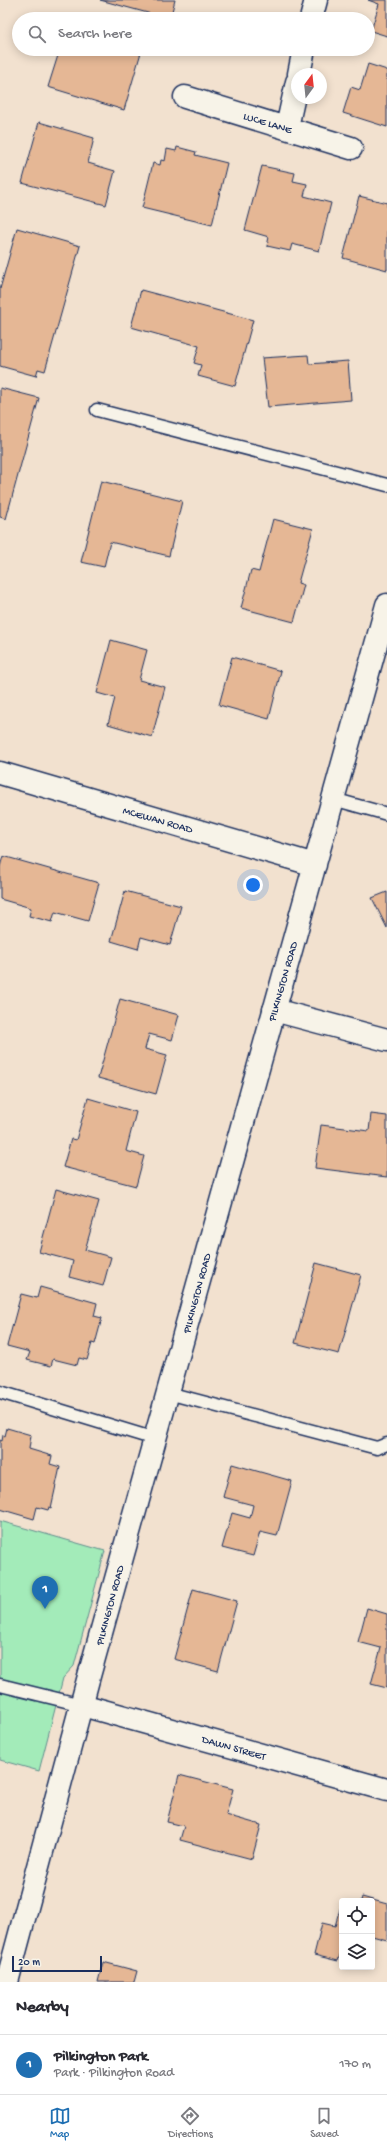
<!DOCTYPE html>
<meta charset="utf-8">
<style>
body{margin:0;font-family:"Gochi Hand",sans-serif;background:#f7f7f7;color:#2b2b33}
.controls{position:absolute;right:12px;bottom:12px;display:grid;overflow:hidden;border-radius:4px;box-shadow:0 2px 10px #0003}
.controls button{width:36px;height:36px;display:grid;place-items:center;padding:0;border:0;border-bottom:1px solid #e1e1e2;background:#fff;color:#2b2b33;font:20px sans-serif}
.compass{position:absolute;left:291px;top:68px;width:36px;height:36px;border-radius:50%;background:#fff;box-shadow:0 2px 10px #0003;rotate:15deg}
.scale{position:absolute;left:12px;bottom:10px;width:90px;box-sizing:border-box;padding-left:4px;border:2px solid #1b2f5e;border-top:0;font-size:11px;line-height:14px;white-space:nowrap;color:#1b2f5e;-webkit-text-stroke:3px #f7f3e8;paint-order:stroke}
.you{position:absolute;left:253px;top:885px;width:14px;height:14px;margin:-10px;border:3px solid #fff;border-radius:50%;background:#1a73e8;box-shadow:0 0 0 6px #1a73e833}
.badge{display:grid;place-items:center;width:26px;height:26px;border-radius:50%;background:#1f6fb2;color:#fff;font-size:13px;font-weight:700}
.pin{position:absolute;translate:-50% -33px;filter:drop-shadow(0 1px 2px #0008)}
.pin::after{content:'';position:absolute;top:21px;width:14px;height:12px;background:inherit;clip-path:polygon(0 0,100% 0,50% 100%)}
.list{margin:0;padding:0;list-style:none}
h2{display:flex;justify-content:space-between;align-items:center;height:52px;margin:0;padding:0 16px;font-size:17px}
h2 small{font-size:13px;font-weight:400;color:#7c7c81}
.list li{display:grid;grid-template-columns:26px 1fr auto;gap:12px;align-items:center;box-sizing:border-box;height:60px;padding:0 16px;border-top:1px solid #e1e1e2}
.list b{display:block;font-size:15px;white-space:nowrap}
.list p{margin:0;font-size:13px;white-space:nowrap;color:#7c7c81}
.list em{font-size:13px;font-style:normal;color:#7c7c81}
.icon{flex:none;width:22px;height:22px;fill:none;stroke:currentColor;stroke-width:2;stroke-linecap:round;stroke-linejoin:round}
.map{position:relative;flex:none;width:387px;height:1982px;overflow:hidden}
.search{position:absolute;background:#fff;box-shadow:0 2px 10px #0003;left:12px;right:12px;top:12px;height:44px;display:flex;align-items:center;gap:10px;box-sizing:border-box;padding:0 14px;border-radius:22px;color:#7c7c81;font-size:15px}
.sheet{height:112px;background:#fff}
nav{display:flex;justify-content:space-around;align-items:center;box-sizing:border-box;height:56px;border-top:1px solid #e1e1e2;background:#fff;font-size:11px;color:#7c7c81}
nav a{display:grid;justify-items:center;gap:2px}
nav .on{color:#1f6fb2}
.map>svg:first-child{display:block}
</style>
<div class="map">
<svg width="387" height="1982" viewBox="0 0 387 1982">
<rect width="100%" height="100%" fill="#f2e1cf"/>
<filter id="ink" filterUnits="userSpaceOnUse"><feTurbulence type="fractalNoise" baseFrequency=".025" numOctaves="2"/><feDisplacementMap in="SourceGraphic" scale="8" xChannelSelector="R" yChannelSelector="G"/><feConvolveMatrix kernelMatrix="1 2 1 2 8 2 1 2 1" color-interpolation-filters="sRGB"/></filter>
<g filter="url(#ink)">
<path fill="#a3ebb9" stroke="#5f8d8c" d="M0 1521 105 1551 74 1666 63 1678 39 1771 0 1760Z"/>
<path fill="#e5b795" stroke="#1b2f5e" d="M100 0H175L170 19Z
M368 0H387V36L371 31 379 4Z
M60 49H142L124 110 48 87Z
M368 64 387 70V127L343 113 351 87 360 90Z
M39 122 94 138 88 163 115 171 106 205 22 183Z
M177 147 196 152 195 155 227 163 212 225 142 208 153 163 160 165 161 160 165 161 167 149 176 151Z
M262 166 295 173 293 181 307 184 304 196 331 203 319 251 292 244 290 251 267 246 269 237 245 230Z
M359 196 387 203V270L343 258Z
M17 228 80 246 45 371 38 369 36 376 0 366V289Z
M141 290 253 320 235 386 198 376 201 365 194 363 199 346 131 327Z
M308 355 309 364 348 361 351 400 268 407 262 358Z
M0 388 39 398 6 519 0 517Z
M101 481 182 501 169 556 110 542 104 567 81 562Z
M273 519 313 529 298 583 304 585 294 622 241 608 251 570 259 572Z
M111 640 147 650 139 680 165 687 152 737 108 724 115 698 97 693Z
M232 657 281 671 269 719 219 705Z
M3 856 99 883 88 921 55 912 52 922 29 916 31 908 0 899V867Z
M125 891 181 906 170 945 141 937 138 949 111 941Z
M387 892V928L372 898Z
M120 999 179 1015 172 1040 149 1034 145 1049 167 1055 156 1094 98 1078Z
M88 1098 136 1112 126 1151 144 1156 136 1186 63 1167 71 1139 76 1140Z
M371 1114 387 1116V1177L315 1168 321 1125 369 1131Z
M56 1189 99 1201 85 1250 111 1257 103 1286 69 1277 73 1261 39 1252Z
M316 1263 361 1275 339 1354 295 1343Z
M40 1287 97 1303 94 1316 102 1318 95 1344 92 1343 87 1360 79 1358 77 1365 53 1359 51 1366 27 1360 30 1352 7 1346 21 1294 37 1298Z
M7 1428 31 1435 29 1449 52 1456 50 1464 60 1467 51 1508 49 1507 48 1510 37 1507 34 1519 0 1509V1440L2 1441 3 1435 5 1436Z
M232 1464 292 1481 277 1536 260 1532 253 1556 222 1548 232 1513 250 1518 253 1505 223 1497Z
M193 1589 237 1601 218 1671 174 1659Z
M367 1608 387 1614V1688L371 1684 381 1648 358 1642Z
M179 1775 233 1789 226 1815 261 1825 252 1859 180 1840 184 1826 167 1822Z
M362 1897 387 1904V1940L372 1936V1901H361Z
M341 1906 342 1949 338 1961 314 1955 322 1923 335 1926Z
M103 1962 137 1971 134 1982H98Z"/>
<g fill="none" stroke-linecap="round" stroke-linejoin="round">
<g stroke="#1b2f5e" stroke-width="15">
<path id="service" d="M97 410 387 485
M333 799 387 814
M0 1392 155 1439
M168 1393 377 1448 387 1444
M0 1685 82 1705"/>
</g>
<g stroke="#1b2f5e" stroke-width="25">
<path id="minor" d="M311 19 316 0
M299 74 304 49
M185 97 351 148
M287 127 297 82
M274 1010 387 1040
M82 1705 387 1790"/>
</g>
<g stroke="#1b2f5e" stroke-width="25">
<path id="tertiary" d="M0 773 315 865
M7 1982 89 1676 387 605"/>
</g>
<use href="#service" stroke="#f7f3e8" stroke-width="12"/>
<use href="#minor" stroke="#f7f3e8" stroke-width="22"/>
<use href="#tertiary" stroke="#f7f3e8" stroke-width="22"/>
</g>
</g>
<g text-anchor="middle" stroke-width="3.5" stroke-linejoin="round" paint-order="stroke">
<g font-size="11" fill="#1b2f5e" stroke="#f7f3e8">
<text transform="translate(268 122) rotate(17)" y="4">LUCE LANE</text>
<text transform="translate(158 819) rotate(16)" y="4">MCEWAN ROAD</text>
<text transform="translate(282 981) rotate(-74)" y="4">PILKINGTON ROAD</text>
<text transform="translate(196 1293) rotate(-75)" y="4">PILKINGTON ROAD</text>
<text transform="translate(109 1605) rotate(-75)" y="4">PILKINGTON ROAD</text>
<text transform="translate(234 1747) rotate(16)" y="4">DAWN STREET</text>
</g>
</g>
</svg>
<div class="controls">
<button><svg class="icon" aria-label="locate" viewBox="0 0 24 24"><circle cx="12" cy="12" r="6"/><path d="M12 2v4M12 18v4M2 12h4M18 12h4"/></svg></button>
<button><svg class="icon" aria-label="layers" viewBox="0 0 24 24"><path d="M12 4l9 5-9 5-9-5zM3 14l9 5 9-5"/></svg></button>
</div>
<svg class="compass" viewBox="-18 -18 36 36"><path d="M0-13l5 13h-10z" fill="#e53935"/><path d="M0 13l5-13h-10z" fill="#7c7c81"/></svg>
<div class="scale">20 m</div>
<div class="you"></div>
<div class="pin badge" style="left:45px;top:1609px">1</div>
<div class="search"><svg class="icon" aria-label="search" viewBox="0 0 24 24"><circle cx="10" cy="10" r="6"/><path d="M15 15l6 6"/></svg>Search here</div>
</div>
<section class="sheet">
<h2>Nearby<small></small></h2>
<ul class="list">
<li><span class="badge">1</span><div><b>Pilkington Park</b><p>Park · Pilkington Road</p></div><em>170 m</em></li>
</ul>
</section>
<nav>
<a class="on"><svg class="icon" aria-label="map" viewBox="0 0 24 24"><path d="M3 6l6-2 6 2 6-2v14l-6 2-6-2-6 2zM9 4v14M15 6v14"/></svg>Map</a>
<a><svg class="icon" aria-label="directions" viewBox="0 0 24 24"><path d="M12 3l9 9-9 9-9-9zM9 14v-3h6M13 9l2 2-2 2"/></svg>Directions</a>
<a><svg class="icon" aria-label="saved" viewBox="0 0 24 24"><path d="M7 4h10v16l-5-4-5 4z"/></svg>Saved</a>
</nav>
